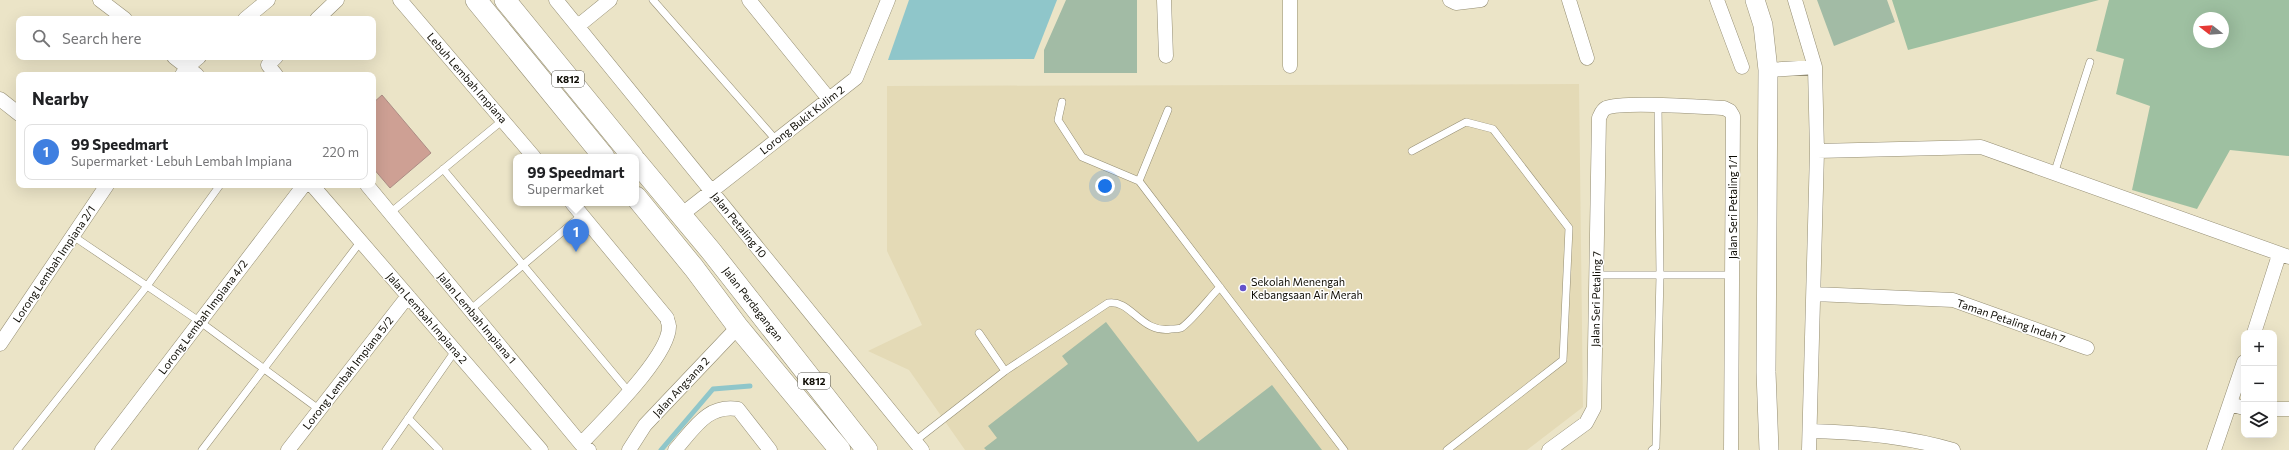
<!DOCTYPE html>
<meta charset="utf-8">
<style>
body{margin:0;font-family:Commissioner,sans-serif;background:#f2f2f2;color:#202124}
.controls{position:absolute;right:12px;bottom:12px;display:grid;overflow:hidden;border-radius:8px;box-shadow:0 4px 16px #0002}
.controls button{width:36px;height:36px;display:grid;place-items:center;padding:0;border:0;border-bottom:1px solid #e0e0e0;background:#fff;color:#202124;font:20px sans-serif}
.compass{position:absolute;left:2193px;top:12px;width:36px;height:36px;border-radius:50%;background:#fff;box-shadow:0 4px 16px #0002;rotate:287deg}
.you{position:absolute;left:1105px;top:186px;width:14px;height:14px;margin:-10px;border:3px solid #fff;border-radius:50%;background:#1a73e8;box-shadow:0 0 0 6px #1a73e833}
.badge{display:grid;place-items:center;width:26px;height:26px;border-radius:50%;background:#0f766e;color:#fff;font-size:13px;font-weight:700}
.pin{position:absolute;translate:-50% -33px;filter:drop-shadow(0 1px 2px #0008)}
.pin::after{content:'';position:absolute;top:21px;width:14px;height:12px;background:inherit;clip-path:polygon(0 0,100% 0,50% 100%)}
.popup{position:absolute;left:513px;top:154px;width:126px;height:52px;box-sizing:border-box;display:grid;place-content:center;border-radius:8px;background:#fff;filter:drop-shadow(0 1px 3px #0005);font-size:13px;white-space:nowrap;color:#757577}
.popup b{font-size:15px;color:#202124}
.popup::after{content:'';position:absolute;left:50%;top:100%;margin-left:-8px;border:8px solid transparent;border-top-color:#fff}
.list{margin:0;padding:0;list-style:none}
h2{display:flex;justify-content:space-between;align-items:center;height:52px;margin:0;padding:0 16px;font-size:17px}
h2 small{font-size:13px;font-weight:400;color:#757577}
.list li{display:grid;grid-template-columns:26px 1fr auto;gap:12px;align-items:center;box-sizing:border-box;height:56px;margin:0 8px 8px;padding:0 8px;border:1px solid #e0e0e0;border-radius:8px}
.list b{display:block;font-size:15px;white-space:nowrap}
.list p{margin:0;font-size:13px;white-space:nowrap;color:#757577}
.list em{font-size:13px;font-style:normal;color:#757577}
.icon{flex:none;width:22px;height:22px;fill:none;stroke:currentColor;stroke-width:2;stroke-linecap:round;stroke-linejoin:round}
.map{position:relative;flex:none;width:2289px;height:450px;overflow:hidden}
.search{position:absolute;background:#fff;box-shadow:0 4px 16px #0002;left:16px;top:16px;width:360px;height:44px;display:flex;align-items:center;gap:10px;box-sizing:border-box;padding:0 14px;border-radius:8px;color:#757577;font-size:15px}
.panel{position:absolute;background:#fff;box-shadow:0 4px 16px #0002;left:16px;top:72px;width:360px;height:116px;border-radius:8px}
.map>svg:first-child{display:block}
</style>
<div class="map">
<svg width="2289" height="450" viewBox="0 0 2289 450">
<rect width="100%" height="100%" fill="#ebe4c7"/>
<path fill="#e4dab6" d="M1579 84 1583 407 1527 450H965L909 370 868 351 922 325 887 251V86Z"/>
<path fill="#a2bba5" d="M1066 0H1137V73H1044V50Z
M1817 0H1887L1895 22 1834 46Z
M1106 322 1198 442 1272 385 1322 450H986L984 448 997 438 988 426 1068 364 1062 356Z"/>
<path fill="#9ec0a1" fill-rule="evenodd" d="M1892 0H2099L1908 50Z
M2109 0H2289V156L2230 150 2197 209 2132 190 2150 106 2116 94 2124 59 2096 51ZM2199 18H2223V42H2199Z"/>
<path fill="#8fc6ca" d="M909 0H1057L1034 59 888 60Z"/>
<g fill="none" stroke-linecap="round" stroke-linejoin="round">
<path stroke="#8fc6ca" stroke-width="5" d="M661 450 713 389 750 386"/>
</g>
<path fill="#cea094" stroke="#ac8d85" d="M382 95 431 153 390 188 373 168V103Z"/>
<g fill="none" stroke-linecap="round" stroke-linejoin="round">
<g stroke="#948d73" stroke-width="8">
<path id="lane" d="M653 0 776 140
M1062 102 1058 120 1082 157 1139 181 1344 450
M1412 151 1466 122 1493 129 1569 228 1563 360 1447 450
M443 169 629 392
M2054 174 2090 62
M1139 181 1168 110
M390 213 503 120
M73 236 199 321 320 410
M1596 275H1733
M470 310 582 215
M979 333 1005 371
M408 418 439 450
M915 441 1005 371 1108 303C1131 299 1141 334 1171 329 1174 329 1178 329 1181 328 1191 322 1210 297 1220 287
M17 450 147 286 220 185
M202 450 361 241
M386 450 455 351
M1652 450 1656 447 1660 275 1658 106"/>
</g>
<g stroke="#948d73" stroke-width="15">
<path id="street" d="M100 0 125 19
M400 0 534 157
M556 0 922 450
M749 0 829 99
M1164 0 1166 56
M1290 0V66
M1450 0 1456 3 1481 0
M1569 0 1587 58
M1717 0 1742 67
M1795 0 1815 67 1817 151 1809 450
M245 19 268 0
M317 19 337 0
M578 26 610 0
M174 57 197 75
M276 57 268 65 276 75
M1768 70 1815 67
M182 75 187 67 199 57
M0 99 19 114
M1817 151 1981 147 2289 257
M312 185 541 450
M367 185 581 444 589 450
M572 203 667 318C667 320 669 324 669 326 670 356 602 421 581 444
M681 215 856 78 888 0
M1814 294 1953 300 2087 348
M2254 333 2279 255
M0 344 107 185
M2230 404 2244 408
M2274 409H2289
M1810 431C1858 432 1906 436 1953 450
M102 450 304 185
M288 450 408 296
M629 450 645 425 738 327
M675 450C694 429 707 404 738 409L770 450
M1549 450 1586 423 1594 408 1599 118C1601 114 1602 110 1606 108 1622 101 1702 107 1724 108L1730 111 1733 116 1731 450
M2214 450 2244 362"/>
</g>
<g stroke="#948d73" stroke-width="20">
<path id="secondary" d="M1755 0 1763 25 1768 70 1766 372 1769 450"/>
</g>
<g stroke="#948d73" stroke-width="22">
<path id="primary" d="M476 0 604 157
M505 0 633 157
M636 161 711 251 867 450
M636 197 694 268 738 327 840 450"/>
</g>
<use href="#lane" stroke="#fff" stroke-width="7"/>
<use href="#street" stroke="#fff" stroke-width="14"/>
<use href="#secondary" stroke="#fff" stroke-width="19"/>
<use href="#primary" stroke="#fff" stroke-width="21"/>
</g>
<circle fill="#6452cb" stroke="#fff" stroke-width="1.5" cx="1243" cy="288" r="4"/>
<g text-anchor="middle" stroke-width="3" stroke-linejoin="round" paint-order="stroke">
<g fill="#fff" stroke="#56554f" stroke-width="1">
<rect x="552" y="71" width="32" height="16" rx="3"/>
<rect x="798" y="373" width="32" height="16" rx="3"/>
</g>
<g font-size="10" font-weight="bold" fill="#0e0c04">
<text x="568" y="83">K812</text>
<text x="814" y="385">K812</text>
</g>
<g font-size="11" fill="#0e0c04" stroke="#fff">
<text transform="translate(467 78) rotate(49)" y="4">Lebuh Lembah Impiana</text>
<text transform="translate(802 120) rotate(-38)" y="4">Lorong Bukit Kulim 2</text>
<text transform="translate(1733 207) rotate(-90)" y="4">Jalan Seri Petaling 1/1</text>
<text transform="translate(739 225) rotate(51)" y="4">Jalan Petaling 10</text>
<text transform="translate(54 264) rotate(-56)" y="4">Lorong Lembah Impiana 2/1</text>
<text transform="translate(1596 299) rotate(-89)" y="4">Jalan Seri Petaling 7</text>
<text transform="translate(753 304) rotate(52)" y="4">Jalan Perdagangan</text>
<text transform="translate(203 317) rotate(-53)" y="4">Lorong Lembah Impiana 4/2</text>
<text transform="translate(427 318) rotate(49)" y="4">Jalan Lembah Impiana 2</text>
<text transform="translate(477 318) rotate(50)" y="4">Jalan Lembah Impiana 1</text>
<text transform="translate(2011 321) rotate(19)" y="4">Taman Petaling Indah 7</text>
<text transform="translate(348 373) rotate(-52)" y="4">Lorong Lembah Impiana 5/2</text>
<text transform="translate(681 387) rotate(-47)" y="4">Jalan Angsana 2</text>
</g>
<g font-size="11" fill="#0e0c04" stroke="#fff" text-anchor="start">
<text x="1251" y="286">Sekolah Menengah<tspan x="1251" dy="13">Kebangsaan Air Merah</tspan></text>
</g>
</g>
</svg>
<div class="controls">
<button>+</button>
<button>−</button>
<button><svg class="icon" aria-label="layers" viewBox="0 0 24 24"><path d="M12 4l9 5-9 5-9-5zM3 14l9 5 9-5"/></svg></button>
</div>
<svg class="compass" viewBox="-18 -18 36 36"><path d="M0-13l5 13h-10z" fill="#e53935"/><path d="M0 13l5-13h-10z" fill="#757577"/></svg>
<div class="you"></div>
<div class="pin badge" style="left:576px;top:252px;background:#3f7fe0">1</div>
<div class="popup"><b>99 Speedmart</b>Supermarket</div>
<div class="search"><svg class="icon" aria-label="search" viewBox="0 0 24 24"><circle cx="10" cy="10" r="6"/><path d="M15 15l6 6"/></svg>Search here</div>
<section class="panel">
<h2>Nearby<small></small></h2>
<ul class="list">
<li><span class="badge" style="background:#3f7fe0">1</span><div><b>99 Speedmart</b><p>Supermarket · Lebuh Lembah Impiana</p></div><em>220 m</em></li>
</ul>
</section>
</div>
